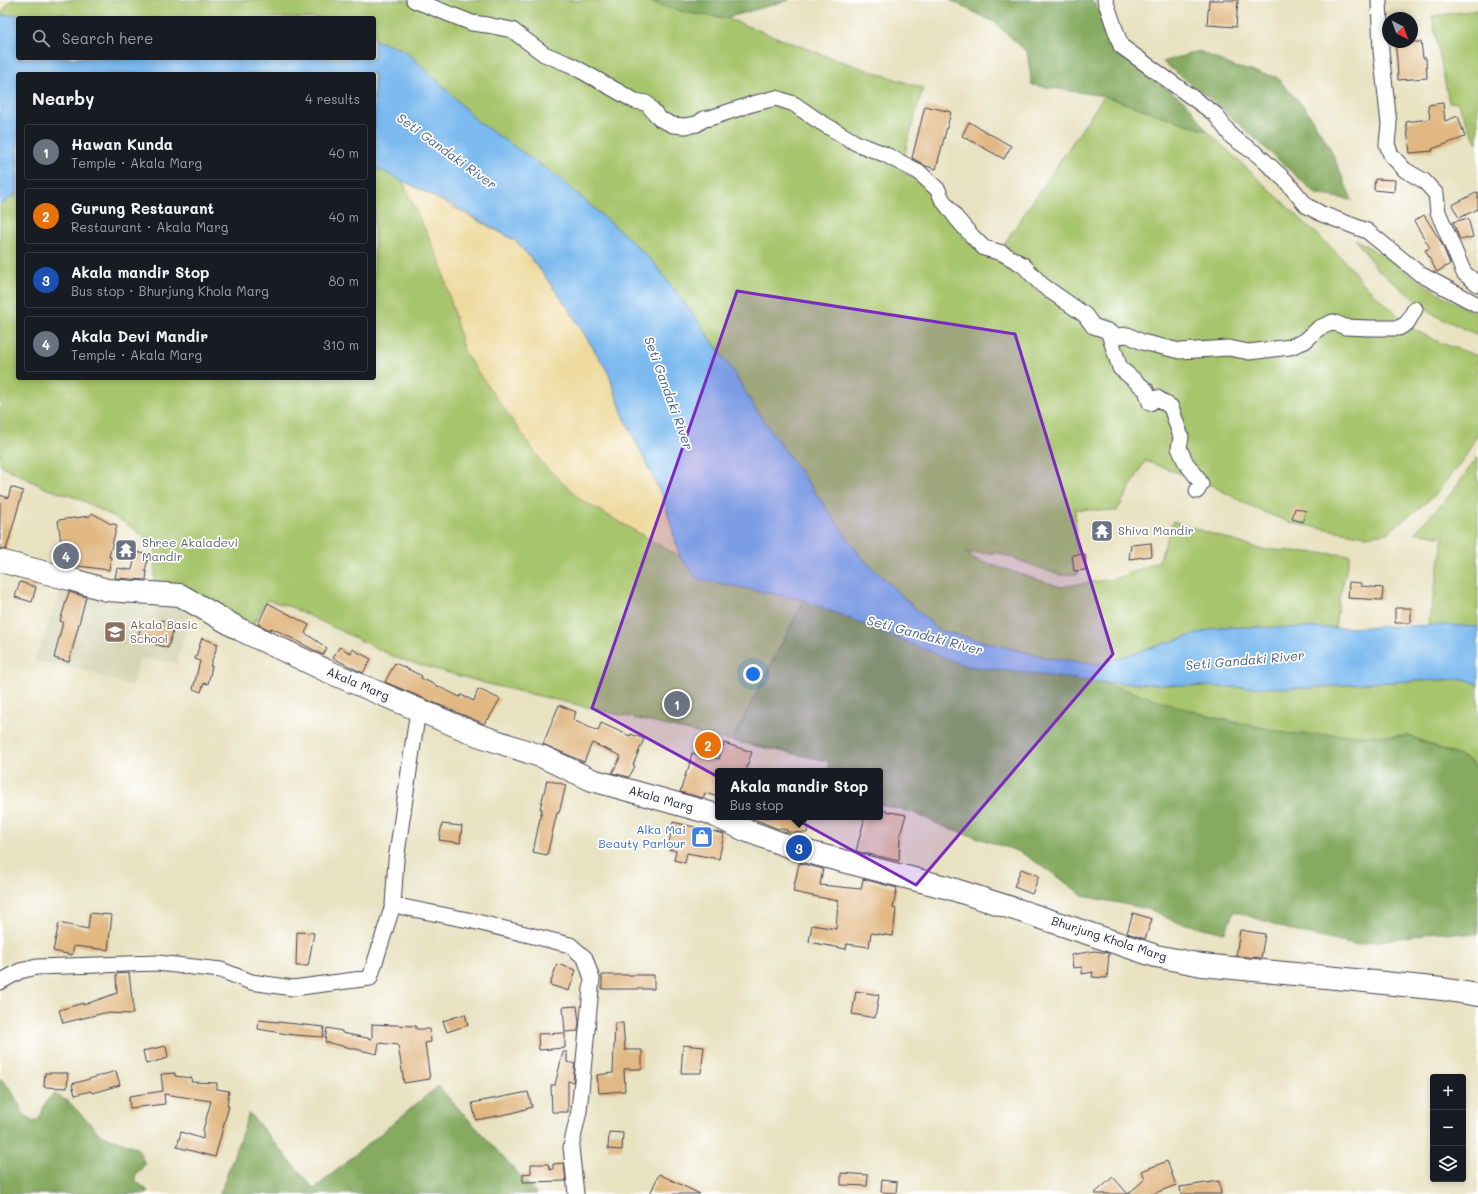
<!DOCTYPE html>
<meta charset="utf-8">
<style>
body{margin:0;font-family:Mali,sans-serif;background:#242831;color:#f1f3f6}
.controls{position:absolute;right:12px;bottom:12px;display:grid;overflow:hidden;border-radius:4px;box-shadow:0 2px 6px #0003}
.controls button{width:36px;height:36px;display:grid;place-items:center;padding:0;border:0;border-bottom:1px solid #363941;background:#171b24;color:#f1f3f6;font:20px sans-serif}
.compass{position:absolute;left:1382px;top:12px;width:36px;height:36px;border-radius:50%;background:#171b24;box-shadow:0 2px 6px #0003;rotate:139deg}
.you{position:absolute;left:753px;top:674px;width:14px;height:14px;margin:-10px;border:3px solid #fff;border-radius:50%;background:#1a73e8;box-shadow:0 0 0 6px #1a73e833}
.badge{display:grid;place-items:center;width:26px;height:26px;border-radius:50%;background:#ea580c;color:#fff;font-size:13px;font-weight:700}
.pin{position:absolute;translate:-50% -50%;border:2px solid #fff;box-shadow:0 1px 4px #0006}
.popup{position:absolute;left:715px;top:768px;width:168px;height:52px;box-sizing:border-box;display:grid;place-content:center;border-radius:4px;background:#171b24;filter:drop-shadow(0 1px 3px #0005);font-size:13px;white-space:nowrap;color:#9ea1a6}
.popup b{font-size:15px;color:#f1f3f6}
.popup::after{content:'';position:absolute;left:50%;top:100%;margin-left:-8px;border:8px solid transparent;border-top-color:#171b24}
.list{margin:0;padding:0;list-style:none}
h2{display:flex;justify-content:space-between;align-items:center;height:52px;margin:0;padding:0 16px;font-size:17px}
h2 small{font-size:13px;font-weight:400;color:#9ea1a6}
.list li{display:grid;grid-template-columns:26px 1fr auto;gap:12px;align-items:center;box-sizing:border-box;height:56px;margin:0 8px 8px;padding:0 8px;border:1px solid #363941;border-radius:4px}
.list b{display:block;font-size:15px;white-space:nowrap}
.list p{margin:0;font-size:13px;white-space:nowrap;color:#9ea1a6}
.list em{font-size:13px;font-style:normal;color:#9ea1a6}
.icon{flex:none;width:22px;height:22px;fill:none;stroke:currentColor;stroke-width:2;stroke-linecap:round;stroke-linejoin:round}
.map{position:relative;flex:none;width:1478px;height:1194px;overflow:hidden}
.search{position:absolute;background:#171b24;box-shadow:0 2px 6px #0003;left:16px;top:16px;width:360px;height:44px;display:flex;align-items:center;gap:10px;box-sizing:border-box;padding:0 14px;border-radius:4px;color:#9ea1a6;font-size:15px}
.panel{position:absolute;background:#171b24;box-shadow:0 2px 6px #0003;left:16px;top:72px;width:360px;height:308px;border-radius:4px}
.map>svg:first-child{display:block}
</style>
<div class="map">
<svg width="1478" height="1194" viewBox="0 0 1478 1194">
<rect width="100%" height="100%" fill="#fff"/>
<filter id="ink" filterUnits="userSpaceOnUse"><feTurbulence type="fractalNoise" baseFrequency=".025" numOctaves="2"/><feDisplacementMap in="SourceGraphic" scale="8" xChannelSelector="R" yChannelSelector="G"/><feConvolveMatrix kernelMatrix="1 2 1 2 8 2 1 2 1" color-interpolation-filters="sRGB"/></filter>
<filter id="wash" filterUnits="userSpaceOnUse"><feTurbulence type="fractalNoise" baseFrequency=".012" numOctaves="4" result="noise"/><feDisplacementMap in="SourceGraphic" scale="16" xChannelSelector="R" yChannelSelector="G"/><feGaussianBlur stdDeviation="0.9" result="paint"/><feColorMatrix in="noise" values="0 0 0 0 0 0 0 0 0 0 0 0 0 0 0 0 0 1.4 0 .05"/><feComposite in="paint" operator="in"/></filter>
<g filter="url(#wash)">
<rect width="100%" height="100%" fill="#e8e2c1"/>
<path fill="#d6d6b7" d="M63 587 193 606 177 663 139 658 133 687 81 669 34 662Z"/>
<path fill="#a7c56c" stroke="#647454" d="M11 0H644L688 13 726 18 834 59 923 88 907 144 902 172 922 182 944 211 997 259 1006 241 1104 96 1207 131 1338 254 1352 269 1361 282 1413 329 1441 343 1478 356V433L1465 457 1434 496 1387 533 1366 536 1291 523 1256 509 1207 483 1145 461 1117 511 1075 509 1078 574 1059 575 999 553H965L979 561 1061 587 1118 578 1159 561 1173 521 1259 549 1350 555 1339 600 1335 628 1219 627 1099 664 1048 658 938 630 860 556 755 408 731 368 703 328 654 263 627 237 558 177 477 121 448 91 404 50 374 40V18H78L64 14 0 15Z
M1478 10V142H1476L1457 102 1449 103 1432 16Z
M374 167 402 180 441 264 464 352 580 499 680 557 698 579 804 600 732 741 488 684 399 659 291 607 267 600 251 628 154 587 156 546 124 522 77 498 47 489 0 465V205L18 193V378H374Z
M1355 239C1397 263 1434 294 1478 314V335L1436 316 1377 269Z
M1478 457V627L1428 625 1444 537 1415 532 1448 497Z
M1465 679 1478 684V768L1467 759 1409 736 1291 734 1212 717 1100 682 1226 687 1309 688 1364 683Z"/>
<path fill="#85aa60" stroke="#54664e" d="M644 0H789L726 18 688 13Z
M950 0H1092L1101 13 1111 48 1188 104 1207 131 1104 96 1032 85 1027 52 994 22Z
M1199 51 1235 67 1276 77 1305 108 1330 148 1352 200 1316 194 1218 105 1163 62Z
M804 600 966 666 1100 682 1212 717 1291 734 1409 736 1467 759 1478 768V935L1436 932 1354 945 1297 932 1234 911 1225 933 1173 921 1149 909 1083 896 1057 876 1020 852 942 826 912 812 880 805V771H829L828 761 732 741Z
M0 1078 11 1089 23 1113 33 1122C43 1119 41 1111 45 1104 47 1100 50 1096 54 1094L68 1101 101 1135 125 1143 138 1149 145 1164 135 1177 136 1181 147 1190V1194H0Z
M438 1086 537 1194H220L249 1113 314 1189Z"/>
<path fill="#eeda9e" stroke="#887e6c" d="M402 180 516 241 538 267 569 309 608 372 624 417 664 500 680 557 580 499 544 465 464 352 441 264Z"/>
<path fill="#7cbaef" stroke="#4f6e95" d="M64 14 78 18H18V58H374V40L404 50 448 91 477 121 558 177 627 237 654 263 703 328 731 368 755 408 860 556 938 630 1048 658 1099 664 1219 627 1335 628 1440 625 1478 627V684L1465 679 1364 683 1309 688 1226 687 1100 682 966 666 804 600 698 579 680 557 664 500 624 417 608 372 569 309 538 267 516 241 451 204 374 167V74H18V193L0 205V15Z"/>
<g id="blocks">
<path fill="#e1b782" d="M1209 0H1238L1236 27 1207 25Z
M1395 42H1421L1423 58H1426L1427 78 1398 80 1397 60Z
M1443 103 1445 121 1458 116 1465 137 1432 149 1433 151 1410 153 1406 122 1430 119 1428 105Z
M925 106 951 112 936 169 926 166 912 158Z
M969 122 1011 146 1004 159 962 136Z
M1375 179 1395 180 1394 192 1374 190Z
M1478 192V209L1459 218 1452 205Z
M1424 215 1441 242 1450 264 1437 272 1425 250 1430 248 1414 221Z
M1468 218 1473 237 1460 240 1453 222Z
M11 487 23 491 6 550 0 549V495L8 498Z
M1295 508 1306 511 1303 522 1292 519Z
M92 513 109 523 117 525 109 557H111L109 570 78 566 72 567 64 565 58 520 90 516Z
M1151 543 1152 556 1129 559 1131 545Z
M136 552 149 555 145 571 147 572 146 580 115 578 117 568 132 570Z
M1085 554 1086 570 1074 571 1072 555Z
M20 582 36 587 32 602 15 597Z
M1349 582 1361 583V586L1383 588 1382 600 1348 598Z
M69 592 86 597 69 662 54 658 63 622 60 621Z
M268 603 309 625 305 633 327 648 323 655 282 633 271 628 270 630 258 624Z
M1395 608H1411V623H1395Z
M161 620 175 624 168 648 137 639 142 623 156 628Z
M202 638 218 644 210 666H212L208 684 204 683 201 692 193 689 200 661 195 659Z
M339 647 351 653 352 649 371 659 363 673 333 658Z
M395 663 422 676 421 678 460 697 461 695 474 701 478 689 500 699 488 720 487 719 484 724 482 723 385 682Z
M559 705 576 712 573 720 598 731 601 723 630 736 631 734 644 739 633 765 635 766 629 777 612 773 621 756 592 743 584 762 543 744Z
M724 743 752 752 747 766V771H718V797L705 793 703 798 680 792 687 770H688L692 753 719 759Z
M547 780 566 785 559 813H557L547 855 533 852 542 809H540Z
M880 810 906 815 900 835 899 861 856 851 865 817H880Z
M749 817H808L807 833 787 832V830L776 828Z
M673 822 724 834 719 859 687 853 685 863 674 860 676 851 668 849Z
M442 824 462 826 460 843 439 840Z
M799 863 823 869 820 885 861 889 863 879 897 888 893 908 896 909 893 936 871 933 869 947 847 944 846 949 809 942 812 925 836 929 838 901 793 892Z
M1021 869 1039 876 1032 894 1014 887Z
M90 913 112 915 108 950 74 946 72 955 53 951 59 923 88 929Z
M1133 913 1152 919 1145 939 1127 933Z
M1240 930 1265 934 1261 958 1236 956Z
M297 932 314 933 308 966H296Z
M1094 951 1109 953 1107 978 1092 977 1093 972 1082 974V967L1073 968 1071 955Z
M557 964 576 970 569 991 550 985Z
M129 973 132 999H133V1014L104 1013 63 1023 59 1010 83 1003V1005L117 993 116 974Z
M602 975H654V989H602Z
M856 991 879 995 875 1018 852 1014Z
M577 1006 579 1022 578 1031 565 1032 563 1007Z
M465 1014 468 1025 447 1032 443 1021Z
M259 1020 324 1027 323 1037 293 1035 258 1029Z
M615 1023H623L625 1050H642V1069H624L625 1091 599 1093 597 1075 613 1073Z
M372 1024 416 1026V1029H430L431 1042 425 1043 430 1079 404 1083 398 1045 379 1043 377 1054 325 1042 327 1028 342 1031V1033L372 1039Z
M565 1033V1048L539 1050 538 1034Z
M683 1045 704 1047 701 1073H681Z
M166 1046 168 1058 146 1064 143 1051Z
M563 1052H567V1062L575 1064 573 1082 568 1081V1112H552L551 1085H555Z
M116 1071 120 1085 92 1093 91 1091 75 1095 72 1084Z
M45 1073H68L67 1088 44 1087Z
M175 1073V1076L192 1078 191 1082 217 1083V1089L229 1091 227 1106H229L215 1157 177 1147 181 1132 203 1139V1130L211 1101 164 1094 165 1104 130 1108 129 1096 163 1091 161 1074Z
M528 1092 532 1107 512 1113 476 1120 472 1103Z
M609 1132 623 1133 622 1150 608 1149Z
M1167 1161 1176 1185 1153 1194H1128L1145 1179 1142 1171Z
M564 1163 566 1181 523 1182V1174L531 1173V1164H548L550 1170 553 1169V1164Z
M841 1173 868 1175 867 1186 841 1185Z
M659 1174 700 1194H650Z
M1113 1177 1128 1194H1094Z
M882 1180 897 1182 896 1193 881 1192Z
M1219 1181 1221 1194H1181L1180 1187Z"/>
</g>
</g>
<g filter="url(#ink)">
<use href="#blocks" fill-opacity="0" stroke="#403f4f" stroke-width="1"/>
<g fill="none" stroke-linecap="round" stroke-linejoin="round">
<g stroke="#403f4f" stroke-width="17">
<path id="minor" d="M414 0 472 23 487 25 512 30 544 54 571 65 635 101 646 103 660 119 673 125 685 126 697 124 704 119 710 118 752 104 776 98 794 104 817 120 856 143 884 154 919 172 938 190 942 199 957 219 972 236 984 248 1002 253 1023 265 1042 285 1085 315 1093 326 1108 331 1115 336 1128 335 1142 342 1180 351 1229 348 1249 352 1290 347 1305 341 1319 328 1333 322 1345 327 1369 328H1399L1407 323 1415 309
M1105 0 1121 46 1215 114 1232 137 1258 155 1285 180 1307 206 1322 214 1367 231 1420 274 1478 305
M1379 0 1381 51 1389 124 1387 144 1391 155 1405 170 1424 181 1436 194 1438 212 1464 273 1478 284
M1108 331 1120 368 1146 390 1150 403 1157 398 1171 407 1181 437 1179 448 1186 463 1197 477 1201 484 1197 491
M393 905 473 921 570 945 585 958 592 979 579 1111 571 1147 576 1194
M0 982 20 971 37 967 157 963 221 970 251 982 293 988 370 978 393 905 396 860 418 710"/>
</g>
<g stroke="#403f4f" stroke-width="24">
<path id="secondary" d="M0 561 70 579 107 590 180 595 241 630 327 671 478 735 543 757 592 780 710 813 718 817
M718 817 745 830 796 849 949 888 1027 913 1156 956 1202 965 1336 978 1442 989 1478 995"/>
</g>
<use href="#minor" stroke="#fff" stroke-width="15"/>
<use href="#secondary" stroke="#fff" stroke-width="22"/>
</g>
</g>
<path fill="#7b2cbf" fill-opacity="0.2" stroke="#7b2cbf" stroke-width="3" stroke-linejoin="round" d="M737 291 1015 334 1113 654 916 885 592 708Z"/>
<defs>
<g id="temple-square" transform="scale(1.15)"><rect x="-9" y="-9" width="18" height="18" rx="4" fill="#6b7280" stroke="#fff"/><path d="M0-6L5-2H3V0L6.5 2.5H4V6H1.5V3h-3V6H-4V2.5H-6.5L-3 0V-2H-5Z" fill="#fff"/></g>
<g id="school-square" transform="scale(1.15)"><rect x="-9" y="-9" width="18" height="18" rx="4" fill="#8d6e63" stroke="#fff"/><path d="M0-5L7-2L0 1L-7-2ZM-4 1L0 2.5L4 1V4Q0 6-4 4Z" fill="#fff"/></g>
<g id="shop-square" transform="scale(1.15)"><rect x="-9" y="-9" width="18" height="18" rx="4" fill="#3f7fe0" stroke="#fff"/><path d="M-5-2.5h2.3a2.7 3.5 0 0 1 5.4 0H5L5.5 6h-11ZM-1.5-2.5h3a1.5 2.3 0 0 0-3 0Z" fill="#fff"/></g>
</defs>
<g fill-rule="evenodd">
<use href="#temple-square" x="1102" y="531"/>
<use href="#temple-square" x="126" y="550"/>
<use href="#school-square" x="115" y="632"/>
<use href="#shop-square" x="702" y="837"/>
</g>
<g text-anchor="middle" stroke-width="3.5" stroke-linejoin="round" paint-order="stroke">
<g font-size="12" fill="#5b616d" stroke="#fff" text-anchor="start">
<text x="1118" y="535">Shiva Mandir</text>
<text x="142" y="547">Shree Akaladevi<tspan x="142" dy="14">Mandir</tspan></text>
</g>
<g font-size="12" fill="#785e54" stroke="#fff" text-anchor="start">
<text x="130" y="629">Akala Basic<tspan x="130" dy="14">School</tspan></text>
</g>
<g font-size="12" fill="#22223b" stroke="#fff">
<text transform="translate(358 684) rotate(23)" y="4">Akala Marg</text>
<text transform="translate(661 799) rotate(16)" y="4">Akala Marg</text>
<text transform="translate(1109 939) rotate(18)" y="4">Bhurjung Khola Marg</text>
</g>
<g font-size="12" fill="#366cbe" stroke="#fff" text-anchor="end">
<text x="686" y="834">Alka Mai<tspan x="686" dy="14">Beauty Parlour</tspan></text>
</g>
<g font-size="13" font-style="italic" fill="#465f83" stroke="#fff">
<text transform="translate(447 151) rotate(36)" y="5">Seti Gandaki River</text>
<text transform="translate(669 393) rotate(70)" y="5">Seti Gandaki River</text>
<text transform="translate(925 635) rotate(15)" y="5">Seti Gandaki River</text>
<text transform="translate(1245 660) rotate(-5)" y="5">Seti Gandaki River</text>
</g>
</g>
</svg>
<div class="controls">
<button>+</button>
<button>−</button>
<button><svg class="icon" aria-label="layers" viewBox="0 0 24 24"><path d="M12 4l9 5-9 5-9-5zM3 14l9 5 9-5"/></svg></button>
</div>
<svg class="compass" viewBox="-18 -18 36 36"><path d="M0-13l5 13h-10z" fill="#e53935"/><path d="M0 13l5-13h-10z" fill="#9ea1a6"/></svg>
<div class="you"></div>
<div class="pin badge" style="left:677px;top:704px;background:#6b7280">1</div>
<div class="pin badge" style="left:708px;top:745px;background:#e8710a">2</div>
<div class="pin badge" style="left:799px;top:848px;background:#1a4fb4">3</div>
<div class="popup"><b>Akala mandir Stop</b>Bus stop</div>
<div class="pin badge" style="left:66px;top:556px;background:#6b7280">4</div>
<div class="search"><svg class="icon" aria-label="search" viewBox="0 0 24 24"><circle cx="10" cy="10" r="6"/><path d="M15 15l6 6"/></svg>Search here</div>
<section class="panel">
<h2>Nearby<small>4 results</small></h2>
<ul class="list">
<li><span class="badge" style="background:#6b7280">1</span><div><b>Hawan Kunda</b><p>Temple · Akala Marg</p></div><em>40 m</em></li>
<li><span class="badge" style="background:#e8710a">2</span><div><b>Gurung Restaurant</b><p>Restaurant · Akala Marg</p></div><em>40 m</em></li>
<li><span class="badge" style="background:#1a4fb4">3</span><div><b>Akala mandir Stop</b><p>Bus stop · Bhurjung Khola Marg</p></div><em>80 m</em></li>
<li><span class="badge" style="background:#6b7280">4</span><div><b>Akala Devi Mandir</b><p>Temple · Akala Marg</p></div><em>310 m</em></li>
</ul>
</section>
</div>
